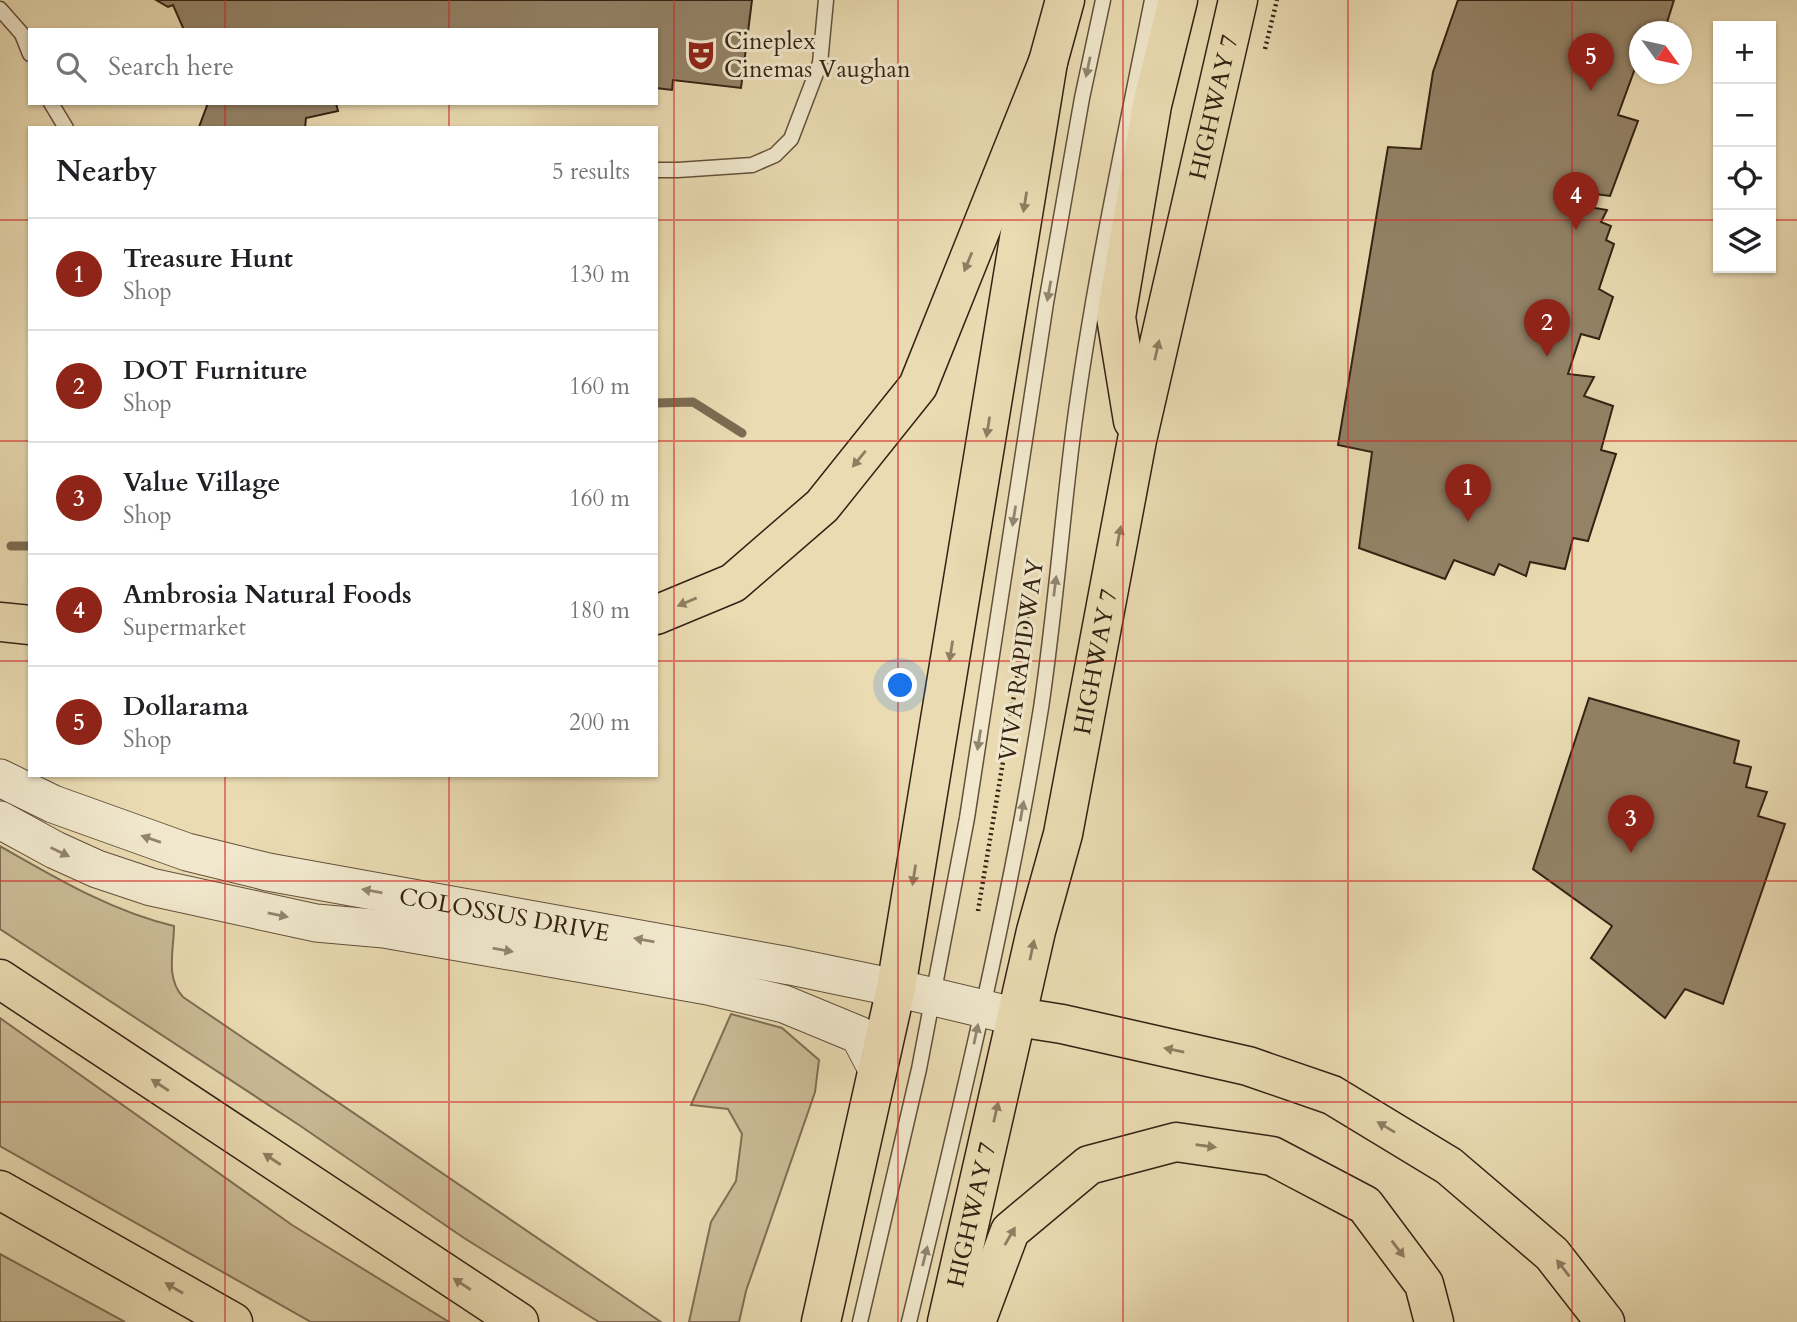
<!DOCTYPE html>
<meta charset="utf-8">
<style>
body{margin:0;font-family:Cardo,serif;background:#f2f2f2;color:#202124}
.controls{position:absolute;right:21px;top:21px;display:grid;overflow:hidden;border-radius:0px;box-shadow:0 2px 5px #0004}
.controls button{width:63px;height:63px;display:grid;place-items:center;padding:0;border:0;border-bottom:2px solid #e0e0e0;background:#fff;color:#202124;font:35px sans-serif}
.compass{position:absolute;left:1629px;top:21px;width:63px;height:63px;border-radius:50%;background:#fff;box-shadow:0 2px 5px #0004;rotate:123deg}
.you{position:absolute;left:901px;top:686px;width:24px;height:24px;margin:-18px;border:5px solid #fff;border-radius:50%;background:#1a73e8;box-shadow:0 0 0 10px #1a73e833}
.badge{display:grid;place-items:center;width:46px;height:46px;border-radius:50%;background:#8f2418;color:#fff;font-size:23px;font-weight:700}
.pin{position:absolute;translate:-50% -58px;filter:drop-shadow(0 2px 4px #0008)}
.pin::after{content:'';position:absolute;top:37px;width:24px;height:21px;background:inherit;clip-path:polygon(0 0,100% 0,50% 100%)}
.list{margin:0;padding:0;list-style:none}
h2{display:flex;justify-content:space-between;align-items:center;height:91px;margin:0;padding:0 28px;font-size:30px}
h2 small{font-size:23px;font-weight:400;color:#757577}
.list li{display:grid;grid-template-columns:46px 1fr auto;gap:21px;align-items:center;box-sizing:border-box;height:112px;padding:0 28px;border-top:2px solid #e0e0e0}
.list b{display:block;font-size:26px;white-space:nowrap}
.list p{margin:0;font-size:23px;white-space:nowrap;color:#757577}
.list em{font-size:23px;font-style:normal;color:#757577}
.icon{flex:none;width:38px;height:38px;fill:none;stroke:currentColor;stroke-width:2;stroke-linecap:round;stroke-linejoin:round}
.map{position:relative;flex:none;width:1797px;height:1322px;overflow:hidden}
.search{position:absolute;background:#fff;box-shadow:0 2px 5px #0004;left:28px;top:28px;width:630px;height:77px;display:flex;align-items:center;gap:18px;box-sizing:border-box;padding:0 24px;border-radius:0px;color:#757577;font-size:26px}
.panel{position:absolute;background:#fff;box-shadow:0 2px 5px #0004;left:28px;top:126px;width:630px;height:651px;border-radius:0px}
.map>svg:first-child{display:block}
</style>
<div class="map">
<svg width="1797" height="1322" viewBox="0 0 1797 1322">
<rect width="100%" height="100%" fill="#eadbb2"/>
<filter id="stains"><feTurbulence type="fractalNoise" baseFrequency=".00286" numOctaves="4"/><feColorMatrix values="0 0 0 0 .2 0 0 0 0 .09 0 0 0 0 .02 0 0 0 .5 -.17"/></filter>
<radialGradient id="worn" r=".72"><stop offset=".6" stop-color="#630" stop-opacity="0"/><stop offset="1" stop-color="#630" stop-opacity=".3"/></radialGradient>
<path fill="#cbbc97" stroke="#806f55" stroke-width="2" d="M0 846C56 878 111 911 174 926 174 950 165 978 183 997L661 1322H599L464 1238 299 1125 0 929Z
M731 1014 782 1028 819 1060 815 1092 746 1291 739 1322H689L711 1222 736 1181 742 1134 728 1109 691 1105Z
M0 1018 292 1225 449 1322H311L0 1146Z
M0 1254 125 1322H0Z"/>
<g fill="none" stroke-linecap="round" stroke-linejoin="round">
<path stroke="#7c6b52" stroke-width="9" d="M656 403 693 402 742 433
M11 546H30"/>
</g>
<path fill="#938266" stroke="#342213" stroke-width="2" d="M156 0H752L741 88 673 80 672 90 656 88V30H184L173 5 168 7Z
M1458 0H1674L1664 32H1640V64L1637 63 1618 115 1638 121 1610 196 1595 194 1589 207 1607 210 1601 222 1611 226 1606 240 1614 244 1599 289 1613 297 1599 339 1581 334 1568 374 1594 377 1584 396 1613 406 1601 450 1616 454 1588 541 1573 538 1565 569 1530 562 1526 576 1499 564 1494 575 1454 560 1445 579 1359 548 1372 452 1338 445 1388 147 1421 149 1433 72Z
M208 103H336L338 111 306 118 305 128H201L199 127Z
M1589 698 1739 741 1734 763 1751 767 1746 787 1767 792 1758 816 1785 824 1723 1004 1685 989 1665 1018 1591 958 1612 926 1533 869Z"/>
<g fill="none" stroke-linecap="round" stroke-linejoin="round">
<g stroke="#62503b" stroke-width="17">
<path id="service" d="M0 9 22 34 30 54
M51 103 66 128
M656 170H678L752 165 775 155 791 139 820 63 826 0
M860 1322 919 1069 967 818 1046 303 1082 98 1103 0
M909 1322C958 1118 1008 914 1041 708 1055 614 1062 519 1074 426 1093 283 1124 141 1152 0"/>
</g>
<g stroke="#62503b" stroke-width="39">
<g id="tertiary">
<path id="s1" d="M0 778 53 804 187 852 268 872 790 966 896 988 1018 1017"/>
<path d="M0 820 55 850 97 869 151 887 316 923 384 929 708 986 784 1004 859 1035 877 1069"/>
</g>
</g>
<g stroke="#342213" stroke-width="41">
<g id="primary">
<path d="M1133 421 1116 317 1152 105 1178 0"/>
<path d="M821 1322 896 988 1048 62 1065 0"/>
<path id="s2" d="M947 1322 1036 931 1063 834 1137 440 1238 0"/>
</g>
</g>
<g stroke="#342213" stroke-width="41">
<path id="motorway" d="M656 615 733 583 822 506 918 386 1048 62
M0 622 30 625
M0 979 519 1322
M1018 1017 1062 1024 1248 1066 1332 1095 1449 1166 1552 1254 1605 1322
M0 1190 233 1322
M976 1322 1010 1231 1089 1165 1176 1142 1272 1156 1365 1205 1424 1284 1434 1322"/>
</g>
<path stroke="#342213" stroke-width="4.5" stroke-dasharray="2 3.5" stroke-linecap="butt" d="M1265 49 1277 0
M978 911 1028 612"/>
<use href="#service" stroke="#f1e8cd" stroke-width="14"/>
<use href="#tertiary" stroke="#f1e8cd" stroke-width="37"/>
<use href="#primary" stroke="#eadbb2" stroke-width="38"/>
<use href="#motorway" stroke="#eadbb2" stroke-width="38"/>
</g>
<defs><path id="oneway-solid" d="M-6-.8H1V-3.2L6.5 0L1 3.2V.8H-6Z" transform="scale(1.75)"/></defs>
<g fill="#928570">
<use href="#oneway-solid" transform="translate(1088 67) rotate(102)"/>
<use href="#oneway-solid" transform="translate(1049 291) rotate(100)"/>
<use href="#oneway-solid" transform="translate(1014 516) rotate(99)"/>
<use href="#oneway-solid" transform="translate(1055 586) rotate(-83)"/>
<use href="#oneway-solid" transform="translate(979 740) rotate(99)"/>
<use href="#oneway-solid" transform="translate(1022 811) rotate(-80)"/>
<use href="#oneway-solid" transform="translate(151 839) rotate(-161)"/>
<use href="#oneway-solid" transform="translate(60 852) rotate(26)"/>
<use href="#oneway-solid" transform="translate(372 891) rotate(-170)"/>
<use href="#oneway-solid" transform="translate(278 915) rotate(12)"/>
<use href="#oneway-solid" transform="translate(644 940) rotate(-170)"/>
<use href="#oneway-solid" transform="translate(503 950) rotate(10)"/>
<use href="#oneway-solid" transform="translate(976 1034) rotate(-78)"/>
<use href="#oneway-solid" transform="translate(925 1256) rotate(-76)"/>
</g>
<g fill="#8f7e62">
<use href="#oneway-solid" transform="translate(1025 202) rotate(99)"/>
<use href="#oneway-solid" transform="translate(968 262) rotate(112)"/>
<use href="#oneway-solid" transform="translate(1157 350) rotate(-77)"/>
<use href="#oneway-solid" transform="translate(988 427) rotate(99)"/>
<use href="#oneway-solid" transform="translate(859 459) rotate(129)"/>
<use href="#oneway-solid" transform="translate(1119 536) rotate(-79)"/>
<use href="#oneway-solid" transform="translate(687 602) rotate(157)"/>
<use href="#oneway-solid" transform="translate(951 651) rotate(99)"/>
<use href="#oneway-solid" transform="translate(914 875) rotate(99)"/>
<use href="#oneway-solid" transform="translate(1032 950) rotate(-78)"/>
<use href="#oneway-solid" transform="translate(1174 1050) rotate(-168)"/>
<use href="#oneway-solid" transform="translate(160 1085) rotate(-147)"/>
<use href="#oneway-solid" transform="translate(996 1112) rotate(-77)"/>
<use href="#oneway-solid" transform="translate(1386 1127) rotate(-149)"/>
<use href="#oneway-solid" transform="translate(1206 1146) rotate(8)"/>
<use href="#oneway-solid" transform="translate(272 1159) rotate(-147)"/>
<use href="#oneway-solid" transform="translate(1010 1236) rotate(-60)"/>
<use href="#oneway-solid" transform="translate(1398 1249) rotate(53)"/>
<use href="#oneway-solid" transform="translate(1563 1268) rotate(-128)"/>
<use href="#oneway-solid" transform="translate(462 1284) rotate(-147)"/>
<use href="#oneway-solid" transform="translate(174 1288) rotate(-150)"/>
</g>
<path fill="none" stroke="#d62828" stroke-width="2" stroke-opacity="0.55" d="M225 0V30M449 0V30M674 0V1322M898 0V1322M1123 0V1322M1348 0V1322M1572 0V1322M225 103V128M449 103V128M0 220H30M656 220H1718M1771 220H1797M0 441H30M656 441H1797M0 661H30M656 661H1797M225 775V1322M449 775V1322M0 881H1797M0 1102H1797"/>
<defs>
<g id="theatre-bare" transform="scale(2.415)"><path d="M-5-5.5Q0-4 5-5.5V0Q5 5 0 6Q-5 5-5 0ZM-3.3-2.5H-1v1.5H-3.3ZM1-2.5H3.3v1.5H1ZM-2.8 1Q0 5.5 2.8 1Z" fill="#8f2418" stroke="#f1e8cd" stroke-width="2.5" paint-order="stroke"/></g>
</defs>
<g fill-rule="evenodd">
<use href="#theatre-bare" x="701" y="55"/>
</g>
<g text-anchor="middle" stroke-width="6" stroke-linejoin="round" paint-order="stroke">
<g font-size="24" fill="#342213" stroke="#f1e8cd" text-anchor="start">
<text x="724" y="49">Cineplex<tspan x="724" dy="28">Cinemas Vaughan</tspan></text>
</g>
<g font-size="24" fill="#342213" stroke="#f1e8cd">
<text dy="8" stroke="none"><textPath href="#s2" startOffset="1244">HIGHWAY 7</textPath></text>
<text transform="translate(1021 660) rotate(-82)" y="8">VIVA RAPIDWAY</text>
<text dy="8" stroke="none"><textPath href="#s2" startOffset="677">HIGHWAY 7</textPath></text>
<text dy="8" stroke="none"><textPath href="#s1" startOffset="525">COLOSSUS DRIVE</textPath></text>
<text dy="8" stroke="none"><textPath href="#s2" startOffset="110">HIGHWAY 7</textPath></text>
</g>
</g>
<rect width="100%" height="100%" filter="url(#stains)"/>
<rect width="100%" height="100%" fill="url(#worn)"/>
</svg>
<div class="controls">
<button>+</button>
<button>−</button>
<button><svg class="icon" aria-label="locate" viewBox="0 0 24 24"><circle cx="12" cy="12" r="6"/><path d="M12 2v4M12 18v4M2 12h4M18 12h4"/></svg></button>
<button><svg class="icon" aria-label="layers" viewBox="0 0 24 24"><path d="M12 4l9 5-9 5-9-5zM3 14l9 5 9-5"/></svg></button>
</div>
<svg class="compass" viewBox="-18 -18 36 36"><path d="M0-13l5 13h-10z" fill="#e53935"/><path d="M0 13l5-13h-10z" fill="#757577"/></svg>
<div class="you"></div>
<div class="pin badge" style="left:1468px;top:522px">1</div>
<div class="pin badge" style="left:1547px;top:357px">2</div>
<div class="pin badge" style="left:1631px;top:853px">3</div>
<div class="pin badge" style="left:1576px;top:230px">4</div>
<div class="pin badge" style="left:1591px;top:91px">5</div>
<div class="search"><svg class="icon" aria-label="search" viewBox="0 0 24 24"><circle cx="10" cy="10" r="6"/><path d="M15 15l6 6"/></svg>Search here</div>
<section class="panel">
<h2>Nearby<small>5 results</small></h2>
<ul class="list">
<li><span class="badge">1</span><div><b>Treasure Hunt</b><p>Shop</p></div><em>130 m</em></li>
<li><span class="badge">2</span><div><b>DOT Furniture</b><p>Shop</p></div><em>160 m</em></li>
<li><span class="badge">3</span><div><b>Value Village</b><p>Shop</p></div><em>160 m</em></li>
<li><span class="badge">4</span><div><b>Ambrosia Natural Foods</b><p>Supermarket</p></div><em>180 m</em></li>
<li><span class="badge">5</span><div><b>Dollarama</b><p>Shop</p></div><em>200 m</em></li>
</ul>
</section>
</div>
